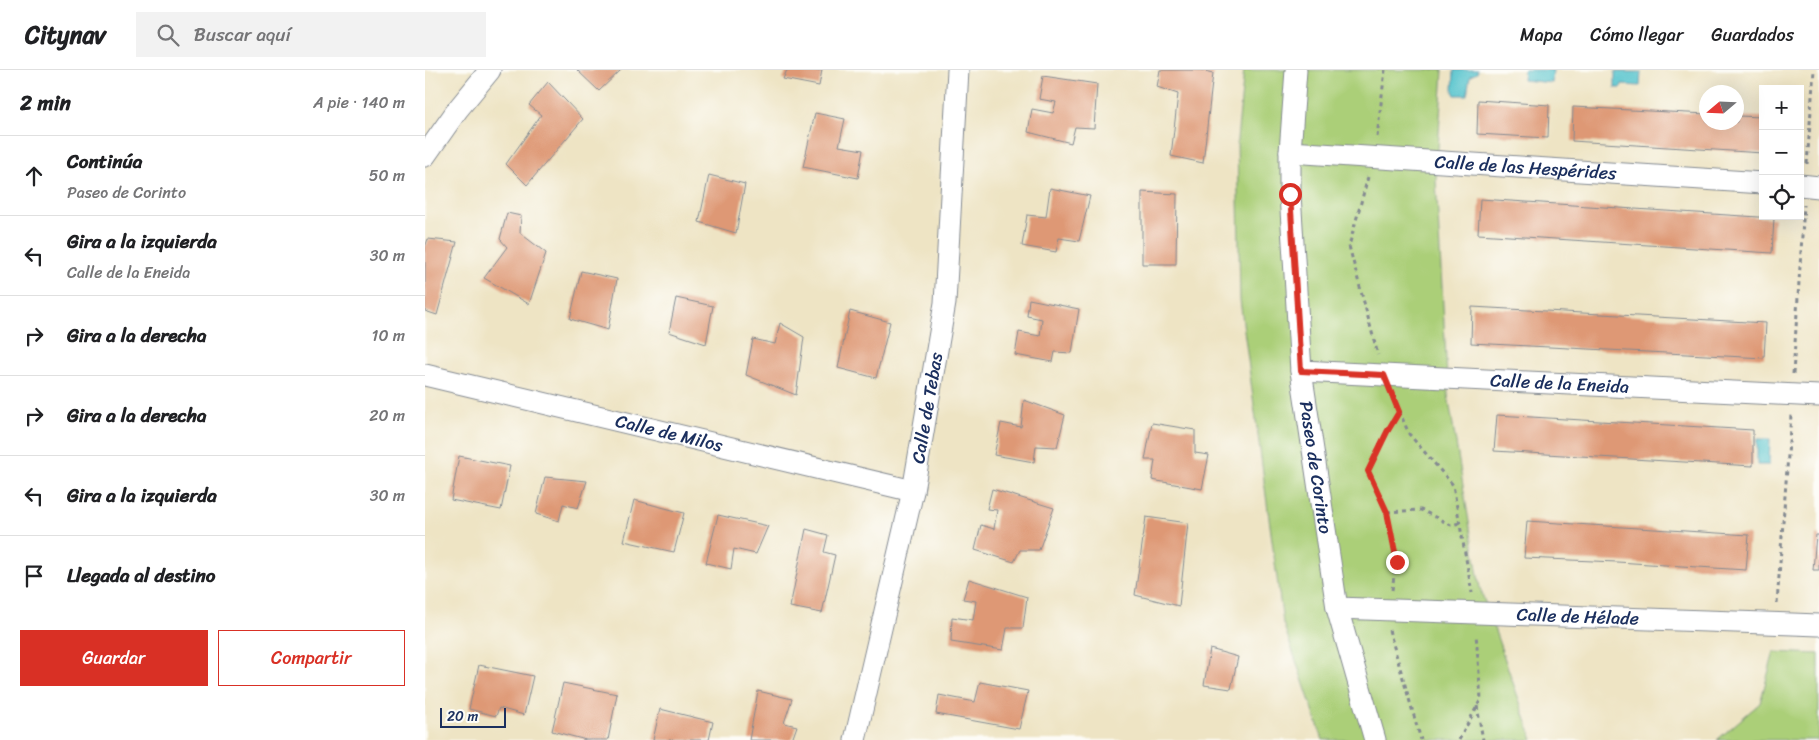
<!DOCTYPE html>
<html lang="es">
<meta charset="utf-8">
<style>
body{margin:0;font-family:Sriracha,sans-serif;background:#f2f2f2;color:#202124}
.controls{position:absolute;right:15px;top:15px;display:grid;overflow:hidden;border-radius:0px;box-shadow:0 5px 20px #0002}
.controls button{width:45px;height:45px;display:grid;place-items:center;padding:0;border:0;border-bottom:1px solid #e0e0e0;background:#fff;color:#202124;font:25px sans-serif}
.compass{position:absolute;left:1274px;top:15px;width:45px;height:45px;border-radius:50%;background:#fff;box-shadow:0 5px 20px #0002;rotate:251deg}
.scale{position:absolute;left:15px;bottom:12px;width:66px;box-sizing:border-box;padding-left:5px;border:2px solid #1b2f5e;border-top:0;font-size:14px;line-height:18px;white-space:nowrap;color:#1b2f5e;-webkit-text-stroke:4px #fdfcf7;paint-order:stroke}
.stop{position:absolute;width:15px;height:15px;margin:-11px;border:4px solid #d93025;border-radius:50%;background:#fff}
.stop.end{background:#d93025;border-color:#fff;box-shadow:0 1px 5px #0008}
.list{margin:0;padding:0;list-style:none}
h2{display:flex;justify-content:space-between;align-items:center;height:65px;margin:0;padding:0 20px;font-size:21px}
h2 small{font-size:16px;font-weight:400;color:#757577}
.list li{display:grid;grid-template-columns:32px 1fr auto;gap:15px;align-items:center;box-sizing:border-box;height:80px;padding:0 20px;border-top:1px solid #e0e0e0}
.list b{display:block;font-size:19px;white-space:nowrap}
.list p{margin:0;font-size:16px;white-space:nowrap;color:#757577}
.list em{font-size:16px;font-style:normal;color:#757577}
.actions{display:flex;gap:10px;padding:15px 20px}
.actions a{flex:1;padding:11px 0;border:1px solid #d93025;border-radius:0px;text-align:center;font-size:18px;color:#d93025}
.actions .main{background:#d93025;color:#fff}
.icon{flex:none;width:28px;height:28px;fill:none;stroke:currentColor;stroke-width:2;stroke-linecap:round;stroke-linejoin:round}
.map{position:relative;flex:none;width:1394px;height:670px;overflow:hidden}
header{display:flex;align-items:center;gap:30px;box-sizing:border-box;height:70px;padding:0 25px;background:#fff;border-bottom:1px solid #e0e0e0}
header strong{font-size:24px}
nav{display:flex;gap:28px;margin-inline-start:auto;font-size:18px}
.search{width:350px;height:45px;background:#f2f2f2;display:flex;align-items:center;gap:12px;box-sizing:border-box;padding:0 18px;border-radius:0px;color:#757577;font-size:19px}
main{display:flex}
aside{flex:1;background:#fff}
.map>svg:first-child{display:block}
</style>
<header>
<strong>Citynav</strong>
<div class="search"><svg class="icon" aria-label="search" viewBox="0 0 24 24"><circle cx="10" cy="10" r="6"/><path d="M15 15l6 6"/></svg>Buscar aquí</div>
<nav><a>Mapa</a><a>Cómo llegar</a><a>Guardados</a></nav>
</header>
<main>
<aside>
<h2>2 min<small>A pie · 140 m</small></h2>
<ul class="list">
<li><svg class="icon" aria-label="ahead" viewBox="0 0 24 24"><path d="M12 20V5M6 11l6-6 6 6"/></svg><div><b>Continúa</b><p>Paseo de Corinto</p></div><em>50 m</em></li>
<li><svg class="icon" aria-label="left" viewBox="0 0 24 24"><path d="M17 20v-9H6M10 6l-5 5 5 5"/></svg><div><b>Gira a la izquierda</b><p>Calle de la Eneida</p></div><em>30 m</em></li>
<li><svg class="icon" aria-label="right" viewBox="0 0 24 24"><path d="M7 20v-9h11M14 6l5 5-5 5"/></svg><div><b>Gira a la derecha</b></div><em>10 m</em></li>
<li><svg class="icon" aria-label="right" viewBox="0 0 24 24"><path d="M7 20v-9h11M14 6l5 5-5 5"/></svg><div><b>Gira a la derecha</b></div><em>20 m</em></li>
<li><svg class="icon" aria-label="left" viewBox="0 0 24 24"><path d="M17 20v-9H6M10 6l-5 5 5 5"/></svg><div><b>Gira a la izquierda</b></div><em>30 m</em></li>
<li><svg class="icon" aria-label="arrive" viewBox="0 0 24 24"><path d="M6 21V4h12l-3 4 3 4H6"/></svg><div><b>Llegada al destino</b></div></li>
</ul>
<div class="actions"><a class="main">Guardar</a><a>Compartir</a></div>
</aside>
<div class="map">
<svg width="1394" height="670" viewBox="0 0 1394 670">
<rect width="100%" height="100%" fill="#fdfcf7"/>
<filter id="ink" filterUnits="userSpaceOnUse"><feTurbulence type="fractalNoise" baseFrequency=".02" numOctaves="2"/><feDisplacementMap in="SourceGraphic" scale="10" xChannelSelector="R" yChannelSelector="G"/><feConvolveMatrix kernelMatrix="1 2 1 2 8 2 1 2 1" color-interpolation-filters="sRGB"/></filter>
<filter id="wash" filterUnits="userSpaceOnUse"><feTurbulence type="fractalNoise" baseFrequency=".0096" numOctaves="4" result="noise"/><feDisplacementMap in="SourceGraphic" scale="20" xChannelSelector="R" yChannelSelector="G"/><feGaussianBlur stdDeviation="1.12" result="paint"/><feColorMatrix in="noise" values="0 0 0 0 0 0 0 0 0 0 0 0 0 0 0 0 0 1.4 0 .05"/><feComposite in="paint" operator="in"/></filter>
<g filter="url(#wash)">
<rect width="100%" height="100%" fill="#eee4c4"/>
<path fill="#abcf78" stroke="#637f6b" d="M819 0H1018L1011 110 1023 325 1055 518 1108 670H898L858 553 815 230 812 70Z
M1349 582 1394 584V670H1292L1335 633Z"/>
<path fill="#57c4cd" stroke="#397a96" d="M1029 0H1053L1052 3 1045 6 1042 25H1030L1028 21Z
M1099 0H1128L1127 13 1098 10Z
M1190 2H1216L1215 16 1197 15 1196 18H1190Z
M1332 369H1345L1344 395H1332Z"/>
<g id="blocks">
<path fill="#de9875" d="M152 0H196L174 21Z
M362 0H397L394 16 358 9Z
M735 0H775L788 3 778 93 746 86 753 24 732 17Z
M618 6 672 14 669 58 650 57 646 73 603 62 607 39 628 43 631 32 614 29Z
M123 12 158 49 102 115 81 94 116 45 104 35Z
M1053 30 1124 35 1123 68 1052 64Z
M1148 37 1282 44V52H1312V46L1338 47V83L1147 71Z
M390 43 420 49 414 76 438 80 433 108 378 97Z
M284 105 320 114 311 163 274 152Z
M625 118 665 126 654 171 634 168 631 182 597 176 602 145 621 147Z
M717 122 752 124 751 194H717Z
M1055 129 1349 148 1347 183 1053 164Z
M82 143 96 146 95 163 121 183 104 234 59 208 82 177 75 169Z
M3 169 32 172 12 245 0 241V177Z
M156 201 192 209 183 260 145 249Z
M251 228 288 236 281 274 244 262Z
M604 229 654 239 647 283 630 282 628 292 590 285 594 262 615 266 617 249 602 246Z
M1047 237 1341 253 1339 288 1046 273Z
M425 241 465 252 451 308 413 298Z
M355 253 379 267 371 325 321 305 328 269 350 274Z
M599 330 640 345 632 377 611 376 609 392 569 385 576 353 596 357Z
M1072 345 1328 360V396L1069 381Z
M727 353 770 360V383L784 385 777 419 727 410 730 390H720Z
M34 386 85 396 76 440 26 430Z
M120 407 162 411 153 438 138 434 134 451 111 444Z
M567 419 629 438 614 480H595L589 492 550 480 556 455 569 459 572 440 562 439Z
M209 430 259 443 249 482 199 471Z
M293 445 343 456 331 484 309 479 306 499 281 493Z
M721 447 763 453 754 536 710 525Z
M1102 451 1324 465 1321 500 1192 492 1099 488Z
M381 459 403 465 399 482 410 485 397 543 365 537Z
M1391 465H1394V500H1388Z
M544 509 602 527 598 558H582L578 580 526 572 527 547 548 550 551 531 538 529Z
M785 579 813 587 806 619 779 615Z
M54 595 108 606 99 645 74 638 71 646 44 639Z
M555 612 603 621 594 659 511 644 514 625 550 632Z
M138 613 192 624 183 670H161L127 661Z
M333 621 367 629 359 653 372 656 367 670H324Z
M235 639 288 652 284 670H228Z"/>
</g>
</g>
<g filter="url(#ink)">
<use href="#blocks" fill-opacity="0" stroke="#848a91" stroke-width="1"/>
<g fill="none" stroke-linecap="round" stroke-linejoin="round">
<g stroke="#848a91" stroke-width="23">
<g id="street">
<path id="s1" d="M871 0 865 82V124L876 301 912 538 950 670"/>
<path id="s2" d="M865 82 1338 113"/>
<path d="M0 86 33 39 65 0"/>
<path d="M1375 115 1394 117"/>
<path id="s3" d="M876 301 1394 326"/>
<path id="s4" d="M0 305 488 421"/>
<path id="s5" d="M912 538 1394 555"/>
<path id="s6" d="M430 670 488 421 520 233 533 0"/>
</g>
</g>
<path stroke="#848a91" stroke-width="3" stroke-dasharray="4 4" stroke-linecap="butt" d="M952 67 960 0
M1382 94 1389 0
M943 107 924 176 953 285
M1368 304 1379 135
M968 326 984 364 1028 415 1047 523
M962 442 996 440 1026 455 1035 453
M967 520 971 492 962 442 943 401 962 362 974 342
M1352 533 1366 345
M964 560 996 670
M1052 636 1058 670
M1034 670 1056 629 1051 564"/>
<use href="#street" stroke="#fff" stroke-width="21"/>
</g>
</g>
<g fill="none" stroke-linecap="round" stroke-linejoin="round" filter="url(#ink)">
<path stroke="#d93025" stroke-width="6" d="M865 124 876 301 959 305 974 342 962 362 943 401 962 442 972 492"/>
</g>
<g text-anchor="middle" stroke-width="4" stroke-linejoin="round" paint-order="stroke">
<g font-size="18" fill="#1b2f5e" stroke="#fdfcf7">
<text dy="6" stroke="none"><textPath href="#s2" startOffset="236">Calle de las Hespérides</textPath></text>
<text dy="6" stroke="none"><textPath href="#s3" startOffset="259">Calle de la Eneida</textPath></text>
<text dy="6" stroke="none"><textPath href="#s6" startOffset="340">Calle de Tebas</textPath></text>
<text dy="6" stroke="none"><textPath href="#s4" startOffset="251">Calle de Milos</textPath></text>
<text dy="6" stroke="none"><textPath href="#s1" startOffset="399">Paseo de Corinto</textPath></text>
<text dy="6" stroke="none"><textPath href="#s5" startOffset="241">Calle de Hélade</textPath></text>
</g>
</g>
</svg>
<div class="controls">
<button>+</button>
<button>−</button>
<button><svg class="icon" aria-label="locate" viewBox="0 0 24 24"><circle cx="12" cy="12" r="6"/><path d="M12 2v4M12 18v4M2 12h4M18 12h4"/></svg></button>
</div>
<svg class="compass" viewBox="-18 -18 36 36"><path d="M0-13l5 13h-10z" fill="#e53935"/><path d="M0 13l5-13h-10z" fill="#757577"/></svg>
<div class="scale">20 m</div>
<div class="stop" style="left:865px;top:124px"></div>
<div class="stop end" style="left:972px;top:492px"></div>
</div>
</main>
